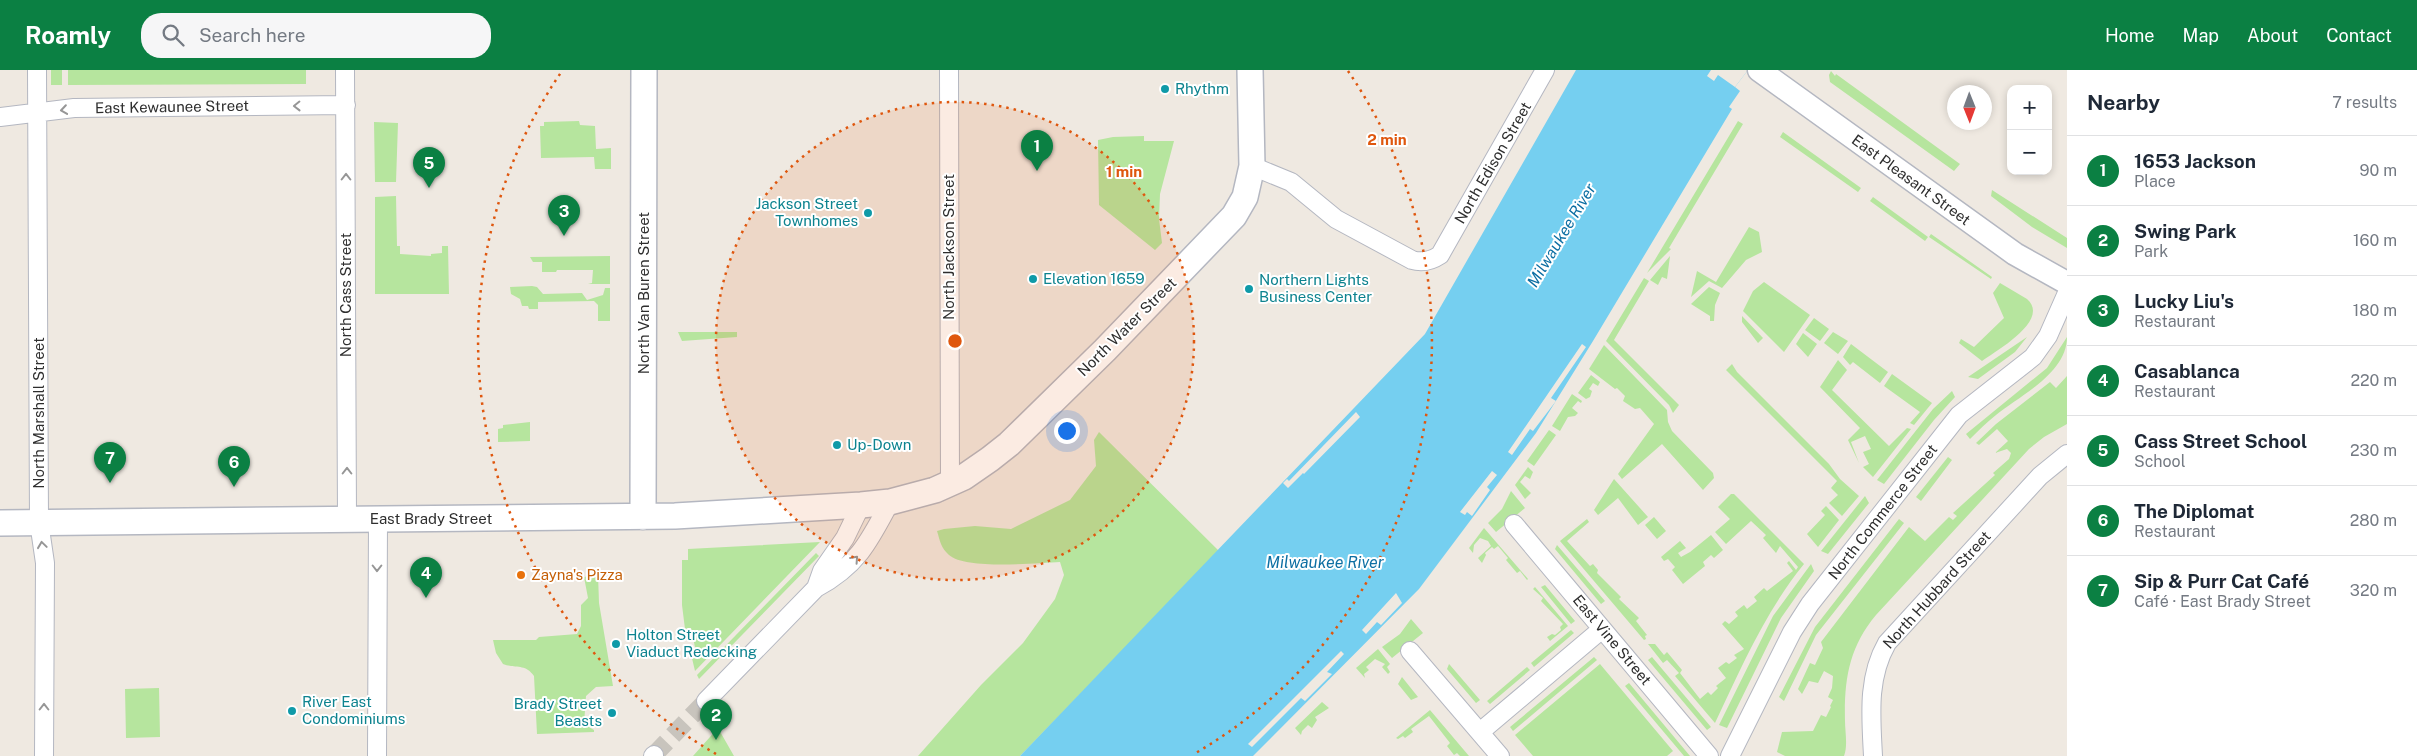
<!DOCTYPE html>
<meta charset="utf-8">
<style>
body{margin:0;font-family:"Public Sans",sans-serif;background:#f6f6f7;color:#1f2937}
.controls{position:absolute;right:15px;top:15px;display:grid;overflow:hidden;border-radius:10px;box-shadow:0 2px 8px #0003}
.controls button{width:45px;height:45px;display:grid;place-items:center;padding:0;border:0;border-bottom:1px solid #e0e1e3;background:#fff;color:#1f2937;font:25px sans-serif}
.compass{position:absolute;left:1947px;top:15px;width:45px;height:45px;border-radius:50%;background:#fff;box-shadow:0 2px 8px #0003;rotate:179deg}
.you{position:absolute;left:1066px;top:360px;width:18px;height:18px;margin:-12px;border:4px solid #fff;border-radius:50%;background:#1a73e8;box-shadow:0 0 0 8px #1a73e833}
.badge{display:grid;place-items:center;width:32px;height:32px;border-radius:50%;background:#0b8043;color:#fff;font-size:16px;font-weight:700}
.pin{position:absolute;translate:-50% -41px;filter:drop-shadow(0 1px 2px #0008)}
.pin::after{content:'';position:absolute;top:26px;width:18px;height:15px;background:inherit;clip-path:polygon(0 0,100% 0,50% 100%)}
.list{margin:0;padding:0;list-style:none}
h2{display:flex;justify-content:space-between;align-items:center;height:65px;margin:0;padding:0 20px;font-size:21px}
h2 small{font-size:16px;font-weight:400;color:#747a83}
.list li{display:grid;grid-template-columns:32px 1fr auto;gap:15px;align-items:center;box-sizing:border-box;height:70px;padding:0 20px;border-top:1px solid #e0e1e3}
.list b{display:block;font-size:19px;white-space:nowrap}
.list p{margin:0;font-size:16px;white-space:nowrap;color:#747a83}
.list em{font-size:16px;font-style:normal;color:#747a83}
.icon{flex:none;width:28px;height:28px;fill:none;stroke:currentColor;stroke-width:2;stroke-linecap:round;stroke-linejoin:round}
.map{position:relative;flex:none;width:2067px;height:686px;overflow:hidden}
header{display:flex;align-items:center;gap:30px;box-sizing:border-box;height:70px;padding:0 25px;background:#0b8043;color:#fff}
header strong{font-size:24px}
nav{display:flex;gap:28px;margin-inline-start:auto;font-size:18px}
.search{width:350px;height:45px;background:#f6f6f7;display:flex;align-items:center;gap:12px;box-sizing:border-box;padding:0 18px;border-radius:20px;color:#747a83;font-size:19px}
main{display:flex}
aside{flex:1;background:#fff}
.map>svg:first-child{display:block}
</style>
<header>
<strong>Roamly</strong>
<div class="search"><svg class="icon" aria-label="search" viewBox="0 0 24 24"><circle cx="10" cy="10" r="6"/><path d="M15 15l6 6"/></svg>Search here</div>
<nav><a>Home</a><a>Map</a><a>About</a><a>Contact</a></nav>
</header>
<main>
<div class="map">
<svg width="2067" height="686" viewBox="0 0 2067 686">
<rect width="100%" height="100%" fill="#efe9e1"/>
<path fill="#b6e59e" d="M51 0H62V15H51Z
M68 0H306V14L68 15Z
M1831 1 1835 6 1836 4 1960 94 1954 101 1830 12 1829 5Z
M579 51 580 55 595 56 596 79 611 78V99H595L594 87 541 88 540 56H544V52Z
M1738 51 1743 54 1669 178 1671 179 1647 203Z
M374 52 398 53 396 112H375Z
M1783 62 1861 118 1858 122 1780 67Z
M1144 66V71H1174L1160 124 1159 149 1162 173 1155 180 1099 135 1098 70 1113 67Z
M1992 120 2067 168V178L2032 157 1991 126Z
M396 126 397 176H400V184L431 186V184L442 183V176H448L449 224H375V127Z
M1873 127 1928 167 1925 171 1870 131Z
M1749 157 1759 162 1762 182 1746 190 1722 218 1709 211 1691 227 1697 201 1716 212Z
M1931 164 1992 207 1991 209 1929 167Z
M610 186V214H588L592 213 593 200H557L556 202H542V192H533L530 187Z
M1670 186 1667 209 1662 207 1658 215 1650 210Z
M1644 208 1649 211 1614 270 1679 335 1673 343 1669 335 1606 271Z
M1764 212 1810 245 1784 282 1743 241 1753 221Z
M2000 213 2027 229C2051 250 1996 281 1982 291L1959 273 1961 269 1974 277 2004 248 1993 223Z
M532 216 537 217 543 224 582 223 587 230 603 225 605 218H610V251H598V235L594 231 538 232V239H529L528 236H522L520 229 511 224 510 217Z
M1709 217 1720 223 1715 235 1714 251H1710V246L1691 234Z
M1742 246 1763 268 1758 273 1742 252Z
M1814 248 1829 259 1820 271 1805 260Z
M678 262H737V267L682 271Z
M1833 262 1848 271 1838 284 1824 273Z
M1803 263 1817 274 1808 287 1796 274Z
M2027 267 2015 282 1978 309 1968 307Z
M2067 267C2067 303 2021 325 1996 345 1987 352 1979 360 1970 369L1966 364 2047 298Z
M1851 274 1888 302 1880 313 1853 292 1850 295 1843 287Z
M1604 275 1667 340 1668 352 1672 361 1713 403 1714 408 1703 420 1662 374 1622 409 1618 404 1654 354 1640 338 1635 339 1623 331 1625 326 1617 318 1615 319 1589 299Z
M1838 290 1847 300 1832 320 1889 376 1907 358 1911 359 1873 407 1863 397 1869 394 1863 382 1871 379 1865 366 1851 372 1859 393 1848 370 1860 358 1820 317Z
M1732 294 1737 302 1829 394 1840 409 1859 426 1842 446 1829 433 1838 425 1831 418 1837 411 1726 300Z
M1892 304 1932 333 1914 355 1910 353 1920 342 1884 316Z
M1591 305 1600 312 1598 316 1593 313 1589 319 1592 321 1590 327 1586 329 1578 323Z
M2067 306V354L2044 367 2029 379 1876 545C1849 577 1844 610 1845 651 1845 661 1848 676 1844 686H1785L1777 682 1782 662 1813 661 1821 645 1826 647 1831 637 1830 636 1833 630 1828 627 1832 618 1833 606 1824 601 1818 613 1809 611 1802 624 1798 619 1810 593 1815 595 1823 578 1821 572 1909 457 1925 471 1949 447 1953 450 1957 446 1953 443 1995 405 1993 403 2009 389 2011 383 2007 379 1995 383 2008 371 1997 359 1979 375 1976 373 1996 354 2050 312 2056 318Z
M1952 321 1955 327 1934 350 1884 414 1877 410 1933 339Z
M1572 324 1582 331 1581 333 1578 331 1572 338 1578 343 1575 346 1568 347 1560 361 1552 356Z
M530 352V371L498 372V359L503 358V355Z
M1549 360 1556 365 1534 396 1527 391Z
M1099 362 1219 481 1020 686H918L981 615 1023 573 1055 529 1064 505 1060 492C1036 493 966 500 949 485 941 478 940 471 937 461L944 459 975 456 1011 459 1070 430 1096 396 1094 370Z
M1948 387 1952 390 1921 431 1916 427Z
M1528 397 1533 402 1530 409 1525 406 1520 412 1531 423 1525 429 1515 415Z
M1614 409 1648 447 1638 455 1618 428 1598 445 1594 440Z
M1511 421 1525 438 1496 462 1488 453 1502 439Z
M1731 424H1734L1804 494C1765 542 1741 598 1715 653L1675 606 1679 603 1667 590 1663 593 1648 574H1655L1664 585 1667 582 1682 600 1680 603 1700 629 1708 622 1711 625 1718 618 1716 616 1726 608 1718 598 1726 592 1729 594 1737 588 1734 585 1744 579 1722 554 1725 551 1729 554 1738 546 1735 542 1744 535 1747 539 1757 531 1754 527 1764 518 1767 521 1793 501 1787 493 1789 491 1796 500 1798 497 1780 476 1776 483 1763 468 1766 465 1751 451 1726 474 1715 462 1730 449 1718 437Z
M1865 426 1869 433 1828 484 1821 481Z
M1826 436 1839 450 1818 477 1807 464 1825 445 1821 441Z
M1654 447 1666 461 1657 469 1645 455Z
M1587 449 1589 452 1567 471 1590 496 1593 494 1598 500 1597 503 1621 527 1619 529 1639 548 1636 551 1647 565 1645 566 1646 569 1644 570 1560 471Z
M1899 449 1904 453 1816 565 1784 631 1779 627 1815 557Z
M1484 458 1528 509 1527 510 1520 501 1517 503 1506 490 1508 488 1498 476 1494 479 1492 477 1485 483 1486 485 1482 493 1478 488 1491 476 1488 471 1480 468 1474 475 1473 483 1469 478Z
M1711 465 1723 480 1714 488 1711 485 1703 492 1705 496 1683 514 1672 500 1675 497 1668 489 1664 491 1661 487 1680 471 1686 478 1678 483 1681 487 1690 482Z
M820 472 695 601 691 584 696 582 691 558 685 559 682 535V490H688V479Z
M1557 475 1605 531 1601 534 1555 479Z
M816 483 819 486 699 609 697 605Z
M1811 494 1814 501 1781 548 1727 658 1719 655 1773 546Z
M598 504 599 533 613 616 596 617 586 626 584 654 594 660V662L537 664 534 606C525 593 516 599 503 594L496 583 493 570H536L539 567 577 564 581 556V535L588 528 584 507Z
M1545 515 1575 551 1571 554 1541 517Z
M1535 517 1568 556 1550 571 1547 567 1552 564 1555 565 1561 560 1560 557 1563 554 1541 531 1543 528 1533 519Z
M1411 549 1423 563 1392 588 1382 577 1400 564Z
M1571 560 1574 563 1534 597 1531 593Z
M1378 579 1390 594 1387 597 1390 602 1388 604 1382 597 1385 594 1375 589 1366 597 1369 600 1364 604 1365 608 1356 598Z
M1594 587 1597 590 1513 661 1510 657Z
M1652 587 1711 657 1707 660 1648 590Z
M1449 594 1450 595 1480 630 1476 633 1447 599Z
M1600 594 1673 681 1667 686H1533L1515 665Z
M1527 597 1530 600 1490 634 1487 631Z
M1402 607 1418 627 1411 630 1398 614Z
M1629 613 1690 686H1684L1625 616Z
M159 618 160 667 126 668 125 619Z
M1322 632 1329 638 1315 647 1317 650 1312 658 1308 655 1302 661 1301 665 1295 658Z
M1430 640 1469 686H1460L1457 683 1454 685 1447 676 1450 673 1429 646 1411 659 1413 662 1405 668 1403 666 1398 669 1396 668Z
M718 658 734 686H693Z"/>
<path fill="#75cff0" d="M1576 0H1748L1735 17 1740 21 1729 37 1732 39 1593 271 1536 363 1419 519 1253 686H1020L1425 264Z"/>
<path fill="#efe9e1" d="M1711 0H1748L1735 17 1718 5 1714 11 1707 6Z
M1582 274 1586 277 1551 328 1556 331 1533 361 1530 359 1512 385 1508 382Z
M1356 342 1360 347 1304 404 1303 403 1288 418 1283 413 1287 409 1289 411Z
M1492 401 1497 405 1487 417 1490 420 1472 446 1467 442 1465 445 1460 442Z
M1396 523 1402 533 1381 555 1377 552 1366 564 1362 560Z
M1341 581 1344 584 1327 602 1332 604 1305 631 1301 628 1252 677 1248 674Z"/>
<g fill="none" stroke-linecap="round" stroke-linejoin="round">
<path stroke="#c8c4bd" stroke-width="18" stroke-dasharray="18 9" stroke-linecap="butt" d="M654 685 706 631"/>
<g stroke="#b4b7c1" stroke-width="20">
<path id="minor" d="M37 0 39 452 45 493 44 686
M345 0 347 449
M949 0 950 414
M0 47 74 38 346 35
M1252 96 1291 112 1336 149 1412 190C1422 193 1431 191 1440 185L1545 0
M1514 454 1709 686
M816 518 822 501 845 468 861 435
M1410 581 1500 686
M706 631 816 518C857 496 869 472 890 432
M1480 662 1602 559
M377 686 378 450
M653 686 654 685
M1730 686 1792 562 1810 534 1959 345 2033 287 2048 266 2067 223
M1873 686C1871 646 1867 608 1887 573L2040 406 2067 384"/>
</g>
<g stroke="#b4b7c1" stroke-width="25">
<path id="tertiary" d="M1759 0 2015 184 2067 213"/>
</g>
<g stroke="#b4b7c1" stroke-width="28">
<path id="secondary" d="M643 447 644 0
M0 453 675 446 861 435 890 432 935 420 964 407 990 389 1009 374 1105 280 1234 146 1245 127 1252 96 1250 0"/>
</g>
<use href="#minor" stroke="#fff" stroke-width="18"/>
<use href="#tertiary" stroke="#fff" stroke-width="22"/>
<use href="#secondary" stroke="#fff" stroke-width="25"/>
</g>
<defs><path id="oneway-chevron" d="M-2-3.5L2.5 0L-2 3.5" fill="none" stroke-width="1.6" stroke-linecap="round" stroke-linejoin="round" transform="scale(1.25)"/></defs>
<g stroke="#969696">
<use href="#oneway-chevron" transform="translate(297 36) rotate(179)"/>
<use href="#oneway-chevron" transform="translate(64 40) rotate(172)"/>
<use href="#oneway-chevron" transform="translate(346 107) rotate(-90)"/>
<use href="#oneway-chevron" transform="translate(347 401) rotate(-90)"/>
<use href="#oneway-chevron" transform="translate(42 475) rotate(-98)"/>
<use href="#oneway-chevron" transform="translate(855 489) rotate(-48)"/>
<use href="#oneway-chevron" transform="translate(377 498) rotate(90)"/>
<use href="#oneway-chevron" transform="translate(44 637) rotate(-90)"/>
</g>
<circle cx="955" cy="271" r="239" fill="#df570e" fill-opacity=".12"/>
<g fill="none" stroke="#df570e" stroke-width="2.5" stroke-dasharray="2.5 5">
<circle cx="955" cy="271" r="239"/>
<path d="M716 684A477 477 0 0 1 562 1M1348 1A477 477 0 0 1 1194 684"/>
</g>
<g fill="#0f9aa8" stroke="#fff" stroke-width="2">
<circle cx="1165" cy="19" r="5"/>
<circle cx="868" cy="143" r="5"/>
<circle cx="1033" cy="209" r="5"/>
<circle cx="1249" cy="219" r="5"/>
<circle cx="837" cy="375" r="5"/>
<circle cx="616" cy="574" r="5"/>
<circle cx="292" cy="641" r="5"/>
<circle cx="612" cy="643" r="5"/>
</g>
<circle fill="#e8710a" stroke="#fff" stroke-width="2" cx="521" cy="505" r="5"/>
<g text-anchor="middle" stroke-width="4" stroke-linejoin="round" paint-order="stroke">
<g font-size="15" fill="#0d838f" stroke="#fff" text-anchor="start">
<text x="1175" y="24">Rhythm</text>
<text x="858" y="139" text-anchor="end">Jackson Street<tspan x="858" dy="17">Townhomes</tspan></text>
<text x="1043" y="214">Elevation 1659</text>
<text x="1259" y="215">Northern Lights<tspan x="1259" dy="17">Business Center</tspan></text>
<text x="847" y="380">Up-Down</text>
<text x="626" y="570">Holton Street<tspan x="626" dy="17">Viaduct Redecking</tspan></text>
<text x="302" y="637">River East<tspan x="302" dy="17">Condominiums</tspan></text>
<text x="602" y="639" text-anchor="end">Brady Street<tspan x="602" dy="17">Beasts</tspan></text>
</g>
<g font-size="15" fill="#2e2e2e" stroke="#fff">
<text transform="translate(172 37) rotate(-1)" y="5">East Kewaunee Street</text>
<text transform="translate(1493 93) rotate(-60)" y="5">North Edison Street</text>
<text transform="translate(1911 110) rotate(36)" y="5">East Pleasant Street</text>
<text transform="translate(949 177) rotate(-90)" y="5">North Jackson Street</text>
<text transform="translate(644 223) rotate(-90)" y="5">North Van Buren Street</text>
<text transform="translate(346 225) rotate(-90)" y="5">North Cass Street</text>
<text transform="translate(1127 257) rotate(-45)" y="5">North Water Street</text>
<text transform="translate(39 343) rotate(-90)" y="5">North Marshall Street</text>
<text transform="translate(1883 442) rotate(-52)" y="5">North Commerce Street</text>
<text x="431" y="454">East Brady Street</text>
<text transform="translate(1937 520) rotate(-48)" y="5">North Hubbard Street</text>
<text transform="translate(1612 570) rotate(50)" y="5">East Vine Street</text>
</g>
<g font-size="15" fill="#c56008" stroke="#fff" text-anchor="start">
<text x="531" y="510">Zayna's Pizza</text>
</g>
<g font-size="16" font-style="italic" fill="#0d6fa3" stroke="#fff">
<text transform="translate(1561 165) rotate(-59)" y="6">Milwaukee River</text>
<text x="1325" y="498">Milwaukee River</text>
</g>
</g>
<circle cx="955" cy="271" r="8" fill="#df570e" stroke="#fff" stroke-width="2.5"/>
<g font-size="15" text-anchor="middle" font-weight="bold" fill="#df570e" stroke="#fff" stroke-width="4" stroke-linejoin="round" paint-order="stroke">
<text x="1387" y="75">2 min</text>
<text x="1124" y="107">1 min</text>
</g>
</svg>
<div class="controls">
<button>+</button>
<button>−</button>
</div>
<svg class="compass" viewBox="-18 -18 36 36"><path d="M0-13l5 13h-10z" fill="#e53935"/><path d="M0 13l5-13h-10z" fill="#747a83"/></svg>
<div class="you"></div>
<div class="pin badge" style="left:1037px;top:101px">1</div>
<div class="pin badge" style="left:716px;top:670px">2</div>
<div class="pin badge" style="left:564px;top:166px">3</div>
<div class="pin badge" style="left:426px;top:528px">4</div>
<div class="pin badge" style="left:429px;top:118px">5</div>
<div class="pin badge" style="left:234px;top:417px">6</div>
<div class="pin badge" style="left:110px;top:413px">7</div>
</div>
<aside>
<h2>Nearby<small>7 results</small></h2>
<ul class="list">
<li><span class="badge">1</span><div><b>1653 Jackson</b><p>Place</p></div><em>90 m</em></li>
<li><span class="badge">2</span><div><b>Swing Park</b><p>Park</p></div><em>160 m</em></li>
<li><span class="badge">3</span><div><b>Lucky Liu's</b><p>Restaurant</p></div><em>180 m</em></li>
<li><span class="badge">4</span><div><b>Casablanca</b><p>Restaurant</p></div><em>220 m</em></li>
<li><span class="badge">5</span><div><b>Cass Street School</b><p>School</p></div><em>230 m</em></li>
<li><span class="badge">6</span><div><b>The Diplomat</b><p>Restaurant</p></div><em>280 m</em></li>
<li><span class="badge">7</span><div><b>Sip &amp; Purr Cat Café</b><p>Café · East Brady Street</p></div><em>320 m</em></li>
</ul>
</aside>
</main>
